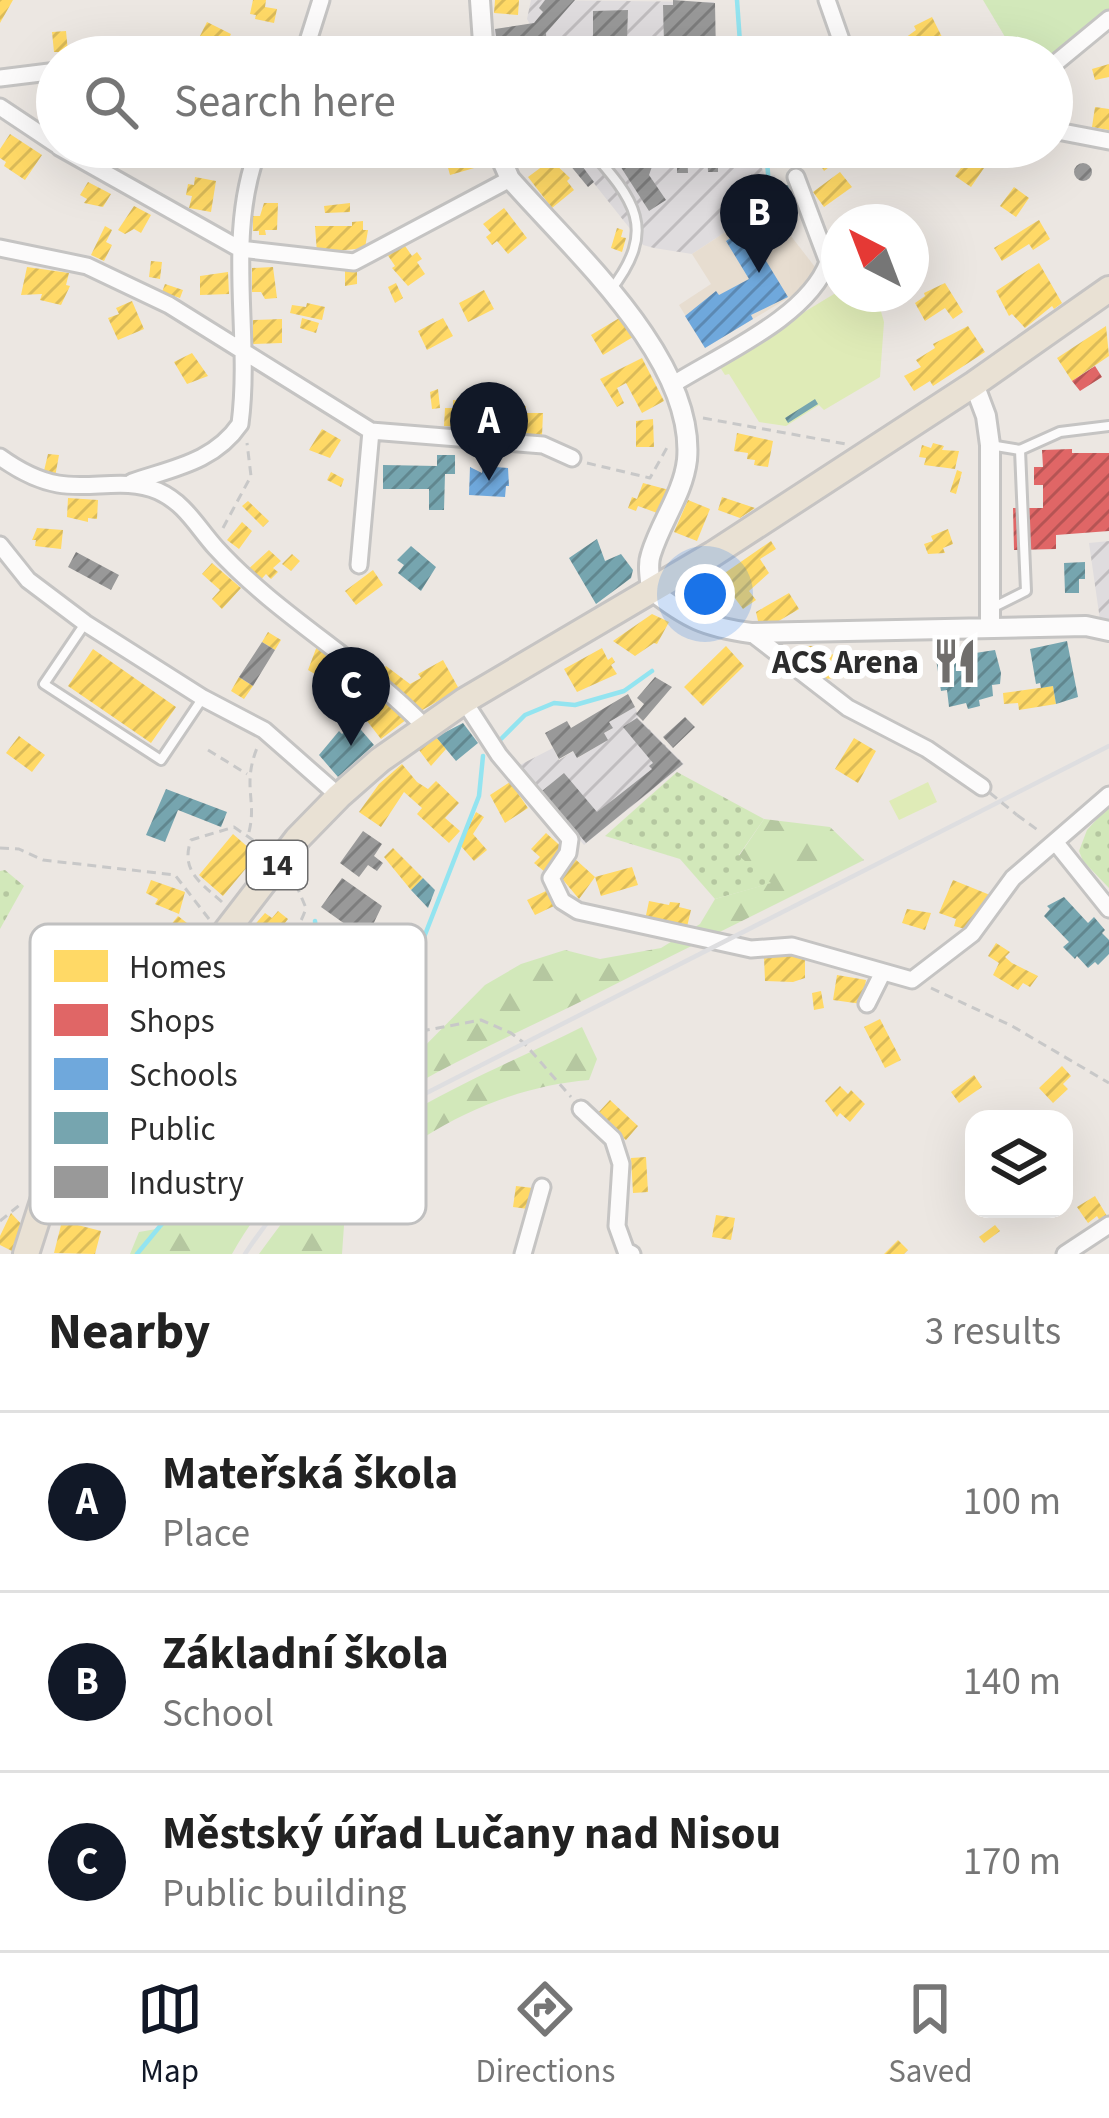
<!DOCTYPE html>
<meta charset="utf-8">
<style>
body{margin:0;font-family:"Source Sans 3",sans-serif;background:#f6f6f6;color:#222}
.controls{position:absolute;right:36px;bottom:36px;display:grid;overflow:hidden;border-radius:24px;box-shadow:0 12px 48px #0002}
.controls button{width:108px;height:108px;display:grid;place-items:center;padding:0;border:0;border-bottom:3px solid #e0e0e0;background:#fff;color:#222;font:60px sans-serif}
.compass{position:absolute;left:821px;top:204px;width:108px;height:108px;border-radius:50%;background:#fff;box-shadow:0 12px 48px #0002;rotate:318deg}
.you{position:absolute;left:705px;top:594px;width:42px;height:42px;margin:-30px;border:9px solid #fff;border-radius:50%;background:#1a73e8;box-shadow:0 0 0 18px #1a73e833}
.badge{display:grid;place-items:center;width:78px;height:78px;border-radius:50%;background:#111827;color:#fff;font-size:39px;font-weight:700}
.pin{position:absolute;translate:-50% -99px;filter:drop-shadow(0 3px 6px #0008)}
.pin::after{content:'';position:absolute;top:63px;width:42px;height:36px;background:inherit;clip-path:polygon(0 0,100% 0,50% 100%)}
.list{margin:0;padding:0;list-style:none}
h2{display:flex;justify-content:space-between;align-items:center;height:156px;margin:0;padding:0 48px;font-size:51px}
h2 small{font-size:39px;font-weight:400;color:#767676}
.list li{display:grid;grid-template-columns:78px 1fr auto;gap:36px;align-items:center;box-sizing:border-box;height:180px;padding:0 48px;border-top:3px solid #e0e0e0}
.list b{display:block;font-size:45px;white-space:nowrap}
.list p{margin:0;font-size:39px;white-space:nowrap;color:#767676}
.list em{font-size:39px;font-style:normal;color:#767676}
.icon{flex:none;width:66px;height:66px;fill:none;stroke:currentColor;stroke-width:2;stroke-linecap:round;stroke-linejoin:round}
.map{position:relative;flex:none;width:1109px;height:1254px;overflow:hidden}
.search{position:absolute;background:#fff;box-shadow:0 12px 48px #0002;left:36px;right:36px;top:36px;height:132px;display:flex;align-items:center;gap:30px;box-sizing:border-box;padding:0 42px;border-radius:66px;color:#767676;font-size:45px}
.sheet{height:696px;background:#fff}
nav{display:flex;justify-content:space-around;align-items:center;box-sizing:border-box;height:168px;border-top:3px solid #e0e0e0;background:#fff;font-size:33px;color:#767676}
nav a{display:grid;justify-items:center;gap:6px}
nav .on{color:#111827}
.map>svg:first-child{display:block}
</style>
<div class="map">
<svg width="1109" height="1254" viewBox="0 0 1109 1254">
<defs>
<pattern id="industrial-furrows" width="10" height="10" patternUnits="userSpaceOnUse" patternTransform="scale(3)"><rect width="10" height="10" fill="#dfdcde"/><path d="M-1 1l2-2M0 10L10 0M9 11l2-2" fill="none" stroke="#c0bdbf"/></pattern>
<pattern id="grass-dots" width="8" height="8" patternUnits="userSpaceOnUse" patternTransform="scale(3)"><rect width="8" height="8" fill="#d2e8ba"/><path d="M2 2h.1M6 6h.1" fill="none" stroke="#b5c7a0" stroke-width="1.8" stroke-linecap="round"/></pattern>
<pattern id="forest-firs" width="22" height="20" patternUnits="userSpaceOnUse" patternTransform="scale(3)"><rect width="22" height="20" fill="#d2e8ba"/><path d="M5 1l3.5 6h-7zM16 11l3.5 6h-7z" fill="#b5c7a0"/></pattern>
<pattern id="homes-hatch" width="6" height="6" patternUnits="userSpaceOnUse" patternTransform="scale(3)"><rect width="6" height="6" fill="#ffd966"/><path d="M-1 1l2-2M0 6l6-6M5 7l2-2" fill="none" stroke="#dbbb59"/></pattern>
<pattern id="shops-hatch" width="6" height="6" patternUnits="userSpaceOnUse" patternTransform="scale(3)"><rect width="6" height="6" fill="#e06666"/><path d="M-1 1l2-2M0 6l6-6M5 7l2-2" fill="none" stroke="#b65454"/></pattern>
<pattern id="schools-hatch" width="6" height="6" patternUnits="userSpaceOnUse" patternTransform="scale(3)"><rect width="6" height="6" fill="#6fa8dc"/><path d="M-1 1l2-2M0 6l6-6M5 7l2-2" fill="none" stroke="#5c89b3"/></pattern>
<pattern id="public-hatch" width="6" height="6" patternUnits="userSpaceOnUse" patternTransform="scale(3)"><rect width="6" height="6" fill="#76a5af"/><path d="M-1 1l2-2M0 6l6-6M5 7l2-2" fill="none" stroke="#61878f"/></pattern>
<pattern id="industry-hatch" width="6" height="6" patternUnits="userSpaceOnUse" patternTransform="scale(3)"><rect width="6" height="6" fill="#999"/><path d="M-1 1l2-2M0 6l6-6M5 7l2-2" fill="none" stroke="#7d7d7d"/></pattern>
</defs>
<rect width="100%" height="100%" fill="#ece7e2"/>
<path fill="url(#industrial-furrows)" d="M531 0 714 2 716 57H547L546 53 493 57 490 30 530 24 527 19Z
M565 147H755L765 177 775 175 778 187 746 201 727 231 692 254 654 248 643 245Z
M1109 541V623L1100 620 1089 543Z
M635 707 639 719 684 764 584 845 516 767 553 748 559 760 574 751 578 758 607 740 604 733 612 729 609 722Z"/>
<path fill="#e7ddd0" d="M772 187 777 218 815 267 812 279 808 286 705 348 679 305 711 284 692 254 727 231 745 201Z"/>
<path fill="url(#grass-dots)" d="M677 772 764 819 739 855 772 883 715 899 680 859 605 836Z
M1109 806V888L1083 861 1079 851 1087 830Z
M5 870 24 886 0 929V871Z"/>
<path fill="url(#forest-firs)" d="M764 819 830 827 864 860C771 907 677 953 584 1000 455 1064 305 1121 232 1254H130L139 1232 162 1228V1216L181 1183 294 1135 406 1065 485 985 521 964 565 950 600 959 661 948 700 924 715 899 771 883 739 856Z
M582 1027 597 1059 589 1080C495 1088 415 1134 346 1197L342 1254H259C281 1224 303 1193 331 1168 403 1106 498 1069 582 1027Z"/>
<path fill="#d2e8ba" d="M983 0H1109V10L1052 57H1017Z"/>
<path fill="#dfebb7" d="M839 291 876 294 884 322 880 377 824 410 819 405 786 426 759 422 729 374 725 375 718 364Z
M928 782 937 802 899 820 889 801Z"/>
<path fill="url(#homes-hatch)" d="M0 0H13L0 23Z
M253 0H266L265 7 277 9 274 23 255 19 256 15 250 14Z
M495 0H519L518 15 494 13Z
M932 17 947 47 918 57 905 38 916 30 914 26Z
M207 22 231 34 220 57 204 50 208 42 199 38Z
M66 31 68 52H54L52 32Z
M380 42 385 57H355L353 51Z
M1109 64V77L1095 80 1092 69Z
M1095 107 1109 109V130L1092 127Z
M10 134 42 155 25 180 4 166 6 162 0 158V149Z
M446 147H483L488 164 450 175 447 164 460 161 458 155 449 157Z
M166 153 189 160 187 167 164 162Z
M827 154 833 164 824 171 817 159Z
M969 157 984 168 971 187 955 176Z
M551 160 570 178 567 181 574 190 552 208 528 177Z
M840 172 852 187 824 207 813 192Z
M195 177 216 181 211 212 189 208 192 196 186 195 188 184 194 185Z
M88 182 111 194 103 207 84 203 87 199 80 195Z
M1014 187 1029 198 1016 217 1000 206Z
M264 203H278L277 230H265L266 235H259V231H253V216H260Z
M350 203V212L325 213 324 206Z
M134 206 151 215 141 233 134 229 125 234 118 230Z
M504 208 527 238 508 254 497 241 492 245 486 237 491 233 483 224Z
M1039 220 1050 239 1033 250 1029 244 1002 261 994 248Z
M363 221V230H368L365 248 317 253 315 226H352V222Z
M105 226 112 230 106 242 112 245 104 261 91 255Z
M617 228 623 230 621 237 626 238 622 252 611 248Z
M403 243 412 256 417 252 422 259 417 262 425 274 408 286 392 268 395 266 387 254Z
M151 261 162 262 160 279 149 277Z
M1039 263 1062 303 1054 309 1052 306 1025 328 1012 314 1009 316 996 291Z
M27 267 69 273 66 285 70 286 61 305 40 300 42 294 21 295Z
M273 267 277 298 265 299 261 292H252V268Z
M345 270H357V284L345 286Z
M228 272 229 294 200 295V276Z
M396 283 403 298 395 303 388 287Z
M945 283 963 312 953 319 945 308 925 321 915 303 925 296 924 293Z
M165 284 183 290 180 298 162 292Z
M484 290 494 309 468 322 459 303Z
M132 301 144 329 118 340 108 318 119 314 116 308Z
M307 303 325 307 322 320 290 313 292 305 306 307Z
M621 317 633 337 603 355 591 335Z
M302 318 319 323 316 333 300 328Z
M443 318 453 336 427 350 418 331Z
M282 319V343L253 344V320Z
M968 326 985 352 933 386 930 381 914 391 904 376 921 367 916 360 935 348 933 344Z
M1106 326 1109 356 1072 381 1057 358Z
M192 353 208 376 187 384 174 362Z
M642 358 664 401 642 413 626 383 617 388 624 403 617 407 600 379Z
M438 389 440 408 432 409 430 392Z
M453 400 469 401V409H479V428L444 426 445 408H453Z
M508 406H526V413H543L542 436H517L518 424 507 419Z
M653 419 654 447H636V421Z
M322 429 341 440 330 458 309 450Z
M737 433 773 441 768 467 754 465 755 460 747 459 748 453 734 451Z
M933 443 944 446 942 450 959 451 955 469 924 465 926 458 919 457 922 445 931 448Z
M48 454 59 455 55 477 43 475Z
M957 470 962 472 956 494 950 492Z
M331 472 344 479 341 487 327 480Z
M643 483 669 490 660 514 638 506 636 511 628 508 632 497 637 499Z
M722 497 755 508 740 518 718 510Z
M68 498 98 500 97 519 88 518V522L67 517Z
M688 500 710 509 697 541 674 532Z
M248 501 269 521 263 527 242 506Z
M242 522 252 531 239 549 227 540Z
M37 528 63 530 61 549 35 546 36 540H32Z
M948 529 953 544 943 548 945 553 928 554 924 544 933 541 931 536Z
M771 541 776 549 760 559 769 573 749 591 756 600 743 609 719 577Z
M269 550 281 561 273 568 278 572 271 579 266 574 257 584 245 572Z
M292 554 300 561 291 571 282 564Z
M212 563 241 588 222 609 212 599 220 590 202 574Z
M373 570 383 585 356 605 345 591Z
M789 593 799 609 777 622 758 621 756 612Z
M652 614 669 622 657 644 654 643 635 656 613 641Z
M268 632 281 640 275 650 262 642Z
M317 646 343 663 330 683 308 670Z
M726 646 744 666 703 706 684 687Z
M803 646H823V659H804Z
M602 648 608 660 612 657 615 662 611 665 617 674 577 692 564 669Z
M93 649 176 707 151 743 68 686Z
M857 653 859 676 825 679 823 655Z
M443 660 459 689 419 712 376 675 386 666 410 684 421 678 418 674Z
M239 677 253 686 244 699 231 691Z
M370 681 411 716 381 739 364 717 371 711 357 697Z
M1053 686 1056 704 1019 710 1018 703 1004 704 1003 693Z
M19 736 45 755 32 772 6 753Z
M436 737 446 749 431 766 419 750Z
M854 738 876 751 858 783 835 769Z
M402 764 417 782 428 789 436 781 459 803 445 818 460 831 449 843 417 814 422 808 404 792 381 827 359 812 379 784Z
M510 782 528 808 505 823 490 795Z
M476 812 484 817 473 834 487 850 474 861 460 845Z
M546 833 565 850 545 872 534 863 540 857 531 849Z
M233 834 257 855 223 896 199 875Z
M393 848 423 878 411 890 384 857Z
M574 858 595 877 579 899 559 875Z
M632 867 638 885 601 896 595 877Z
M151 880 185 892 179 914 155 904 158 899 146 893Z
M953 880 990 895 981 919 969 930 954 926 956 919 939 913Z
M546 891 554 906 535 915 527 900Z
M649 901 669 905 670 902 680 903 679 907 691 910 686 931 645 920Z
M907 909 931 913 925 930 902 923Z
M278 911 288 919 268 945 250 930 265 913 272 918Z
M178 916 196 930 170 961 153 947Z
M996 943 1010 952 1005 957 1012 963 1038 976 1030 987 1023 983 1018 990 993 975 999 963 988 956Z
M791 955 805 957V978L793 982 765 981 764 957Z
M837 975 866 980 862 1004 833 1000Z
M821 991 824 1008 814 1010 812 993Z
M880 1019 901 1060 885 1068 864 1027Z
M1062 1066 1071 1076 1063 1084 1068 1089 1053 1103 1039 1088Z
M974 1075 982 1087 959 1103 951 1092Z
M840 1086 848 1094 851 1090 865 1104 850 1122 840 1113 837 1117 825 1101Z
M610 1100 638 1126 626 1140 597 1114Z
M646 1157 648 1192 633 1193 631 1158Z
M516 1186 533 1188 528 1209 513 1207Z
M1095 1196 1107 1216 1100 1221 1097 1216 1088 1223 1077 1207Z
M11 1213 24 1227 14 1252 0 1245V1236Z
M716 1215 735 1218 731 1240 712 1237Z
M62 1221 101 1231 95 1254 54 1253Z
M995 1225 1000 1231 984 1243 979 1237Z
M898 1240 908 1250 904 1254H884Z"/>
<path fill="url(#shops-hatch)" d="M1095 366 1102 377 1080 391 1072 381Z
M1072 449V453H1109V531L1056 535V549L1014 550 1013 508H1043V485H1034V467H1043L1042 450Z"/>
<path fill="url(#schools-hatch)" d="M746 228 788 297 751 315 753 319 705 348 685 316 716 291 719 295 749 279 726 241Z
M483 466 508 468 509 486H506L505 497 469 495 470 467 482 473Z"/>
<path fill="url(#public-hatch)" d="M790 185 795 216 777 218 772 187Z
M815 399 818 404 788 423 785 418Z
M437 455H455V474H445L444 510H429V489H383V465L437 466Z
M597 539 605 561 621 554 633 570 631 578 596 604 569 558Z
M411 546 436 567 421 591 398 573 404 565 397 560Z
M1085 562V579H1079V593H1065L1064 563Z
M1067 641 1078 697 1056 704 1053 686 1041 688 1040 683 1036 684 1030 649Z
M995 650 1001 673 1000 684 992 685 993 696 979 700 980 706 968 709 966 703 949 707 947 690 941 691 936 659Z
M355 723 374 745 338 777 319 755 339 731 342 734Z
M463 723 478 743 456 761 436 737Z
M166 789 227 812 221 827 178 810 165 842 146 835Z
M423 878 435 890 428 908 411 890Z
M1064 897 1088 923 1094 917 1105 930 1102 933 1109 940V954L1098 965 1095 962 1088 968 1077 956 1075 959 1063 947 1069 942 1044 916 1050 909 1047 906Z"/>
<path fill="url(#industry-hatch)" d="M545 0H575L546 33 547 54 499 57 495 29 534 23 543 12 539 8Z
M673 0 715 3 716 57H660L661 51H669V44H664L663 5H673Z
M628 10 627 40H631L627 57H593V11Z
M568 147 594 182 588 187 560 153Z
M608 147H632L636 154 639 147H659L649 175 666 200 649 211Z
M677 147H687L688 173H677Z
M707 147H718V172H708Z
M1074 172a9 9 0 1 1 18 0a9 9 0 1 1-18 0Z
M76 552 119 575 111 590 68 567Z
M262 642 275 650 253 686 239 677Z
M655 677 672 687 643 721 636 714 644 704 637 698Z
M628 694 635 707 609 722 613 728 604 733 608 740 577 758 573 751 559 759 545 733 567 721 571 728Z
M685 717 695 727 673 748 663 737Z
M637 718 683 764 586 843 542 791 564 773 597 812 614 799 652 769 649 766 653 763 623 727Z
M363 831 382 844 374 856 383 863 377 871 368 865 359 877 340 863Z
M342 878 382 906 366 939 321 907Z"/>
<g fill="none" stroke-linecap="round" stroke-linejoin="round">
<path stroke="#93e4f0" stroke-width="4.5" d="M737 0 741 57
M766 147 770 200
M501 739 525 715 554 703 575 705 624 691 652 671
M315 921 327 1029 321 1052
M137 1254 180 1202 282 1111 321 1055 381 1023 398 1004 479 796 483 756"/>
<g stroke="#c5c4c3" stroke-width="14">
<path id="service" d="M588 147C634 200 659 228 610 291
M990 445 1020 450 1060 432 1109 426
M992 608 1026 591 1020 450
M84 625 44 684 161 760 202 699"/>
</g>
<g stroke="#c5c4c3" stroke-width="21">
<path id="minor" d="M827 0 847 57
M303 57 321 0
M1052 66 1109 19
M0 78 57 71
M0 107 57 145
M1052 130 1109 141
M59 147 240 249 354 262 510 179
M0 248 87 266 169 305 371 431 543 445 572 458
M672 385C721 354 808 317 828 262L796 177
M0 457C18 470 36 480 58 484 91 490 125 477 158 491 185 503 197 527 216 548 279 617 361 660 425 727
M132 482C173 468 214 462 240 424 252 332 224 236 259 147
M0 545 28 580 85 623 203 698 264 730 339 796
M359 565 371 431
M751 633 848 708 927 749 982 787
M464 701 499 755 570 839 568 853 551 878 562 901 578 911 751 949 792 946 912 980 972 934 1013 878 1109 795
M1056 843 1109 909
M867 1004 883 972
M581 1109 613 1139 621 1164 617 1226 626 1251 632 1254
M523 1254 542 1187
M1065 1254 1109 1225"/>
</g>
<g stroke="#c5c4c3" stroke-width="24">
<path id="tertiary" d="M480 0 484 57
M496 147 510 179C572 250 696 359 687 460 683 494 661 521 651 554 647 565 650 578 651 590 687 618 705 627 751 633L1086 626 1109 631
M974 384 986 416 990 445V626"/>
</g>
<g stroke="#c6c4c3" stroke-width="30">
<path id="primary" d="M26 1254 51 1176 84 1116 297 839 339 796 380 760 464 701 713 554 974 384 1109 289"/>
</g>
<path stroke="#c8c8c8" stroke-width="3" stroke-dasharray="9 6" stroke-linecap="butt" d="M703 418 846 444
M587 463 650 478 669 444
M223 528 251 476 247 443
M208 750 247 774
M1017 815 1039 831
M249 832C257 800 242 786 257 748
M0 848 19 849 43 860 175 875 209 919
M222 902C201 883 180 871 191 840L234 827 263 847
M222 966 258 1009 314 1056 329 1058 411 1033 481 1020 511 1033 524 1043 571 1097
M230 971C265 957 294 946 306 908L292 875
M931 988 1012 1026 1109 1083
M136 1082 194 1126 219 1105
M0 1221 22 1203"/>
<use href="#service" stroke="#fcfbfb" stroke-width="8"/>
<use href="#minor" stroke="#fcfbfb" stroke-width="15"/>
<use href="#tertiary" stroke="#fcfbfb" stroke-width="18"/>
<use href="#primary" stroke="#e9e1d4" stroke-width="24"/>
<path stroke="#dedee0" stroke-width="4.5" d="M245 1254C285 1193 332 1149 393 1110L1109 746"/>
<path stroke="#c8c8c8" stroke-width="3" stroke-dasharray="9 6" stroke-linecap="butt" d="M990 793 1017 815"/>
</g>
<defs>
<g id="restaurant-bare" transform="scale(3.6)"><path d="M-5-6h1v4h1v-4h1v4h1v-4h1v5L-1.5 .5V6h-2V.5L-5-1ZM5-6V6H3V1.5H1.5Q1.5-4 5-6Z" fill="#706e6c" stroke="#fff" stroke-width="2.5" paint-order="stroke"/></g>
</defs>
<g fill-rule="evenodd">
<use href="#restaurant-bare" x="955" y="661"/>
</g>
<g text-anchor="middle" stroke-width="12" stroke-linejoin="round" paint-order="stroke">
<rect fill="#fff" stroke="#6c6c6c" stroke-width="3" x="247" y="841" width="60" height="48" rx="9"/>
<g font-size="30" font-weight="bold" fill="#2d2d2d">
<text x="277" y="875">14</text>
</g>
<g font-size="33" font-weight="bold" fill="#2d2d2d" stroke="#fff" text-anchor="end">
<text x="919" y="673">ACS Arena</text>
</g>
</g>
<rect x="30" y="924" width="396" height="300" rx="18" fill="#fff" stroke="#c0c0c0" stroke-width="3"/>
<rect x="54" y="950" width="54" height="32" fill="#ffd966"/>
<rect x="54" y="1004" width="54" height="32" fill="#e06666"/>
<rect x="54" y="1058" width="54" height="32" fill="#6fa8dc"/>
<rect x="54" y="1112" width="54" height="32" fill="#76a5af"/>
<rect x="54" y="1166" width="54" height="32" fill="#999"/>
<g font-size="33" fill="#2d2d2d">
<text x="129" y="978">Homes</text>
<text x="129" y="1032">Shops</text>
<text x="129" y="1086">Schools</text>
<text x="129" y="1140">Public</text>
<text x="129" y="1194">Industry</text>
</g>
</svg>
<div class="controls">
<button><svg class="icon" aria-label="layers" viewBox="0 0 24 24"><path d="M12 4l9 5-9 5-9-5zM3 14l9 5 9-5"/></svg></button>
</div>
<svg class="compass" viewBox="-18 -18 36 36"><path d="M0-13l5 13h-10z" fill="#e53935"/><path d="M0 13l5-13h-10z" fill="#767676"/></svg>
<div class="you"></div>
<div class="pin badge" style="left:489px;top:481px">A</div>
<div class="pin badge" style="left:759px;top:273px">B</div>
<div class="pin badge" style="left:351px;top:746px">C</div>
<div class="search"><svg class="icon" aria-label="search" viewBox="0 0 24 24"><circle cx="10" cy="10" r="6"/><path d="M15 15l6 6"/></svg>Search here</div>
</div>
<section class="sheet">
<h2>Nearby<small>3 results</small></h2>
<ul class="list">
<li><span class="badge">A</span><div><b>Mateřská škola</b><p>Place</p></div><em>100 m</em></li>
<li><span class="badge">B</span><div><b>Základní škola</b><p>School</p></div><em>140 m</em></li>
<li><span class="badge">C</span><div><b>Městský úřad Lučany nad Nisou</b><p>Public building</p></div><em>170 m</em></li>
</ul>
</section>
<nav>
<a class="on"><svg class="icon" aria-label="map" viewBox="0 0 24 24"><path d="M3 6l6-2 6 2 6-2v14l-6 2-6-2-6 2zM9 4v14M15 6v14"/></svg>Map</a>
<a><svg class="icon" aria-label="directions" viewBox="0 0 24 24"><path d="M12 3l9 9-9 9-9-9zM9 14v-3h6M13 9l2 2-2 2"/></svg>Directions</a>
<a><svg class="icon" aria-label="saved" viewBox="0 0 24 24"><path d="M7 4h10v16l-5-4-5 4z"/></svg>Saved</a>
</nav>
